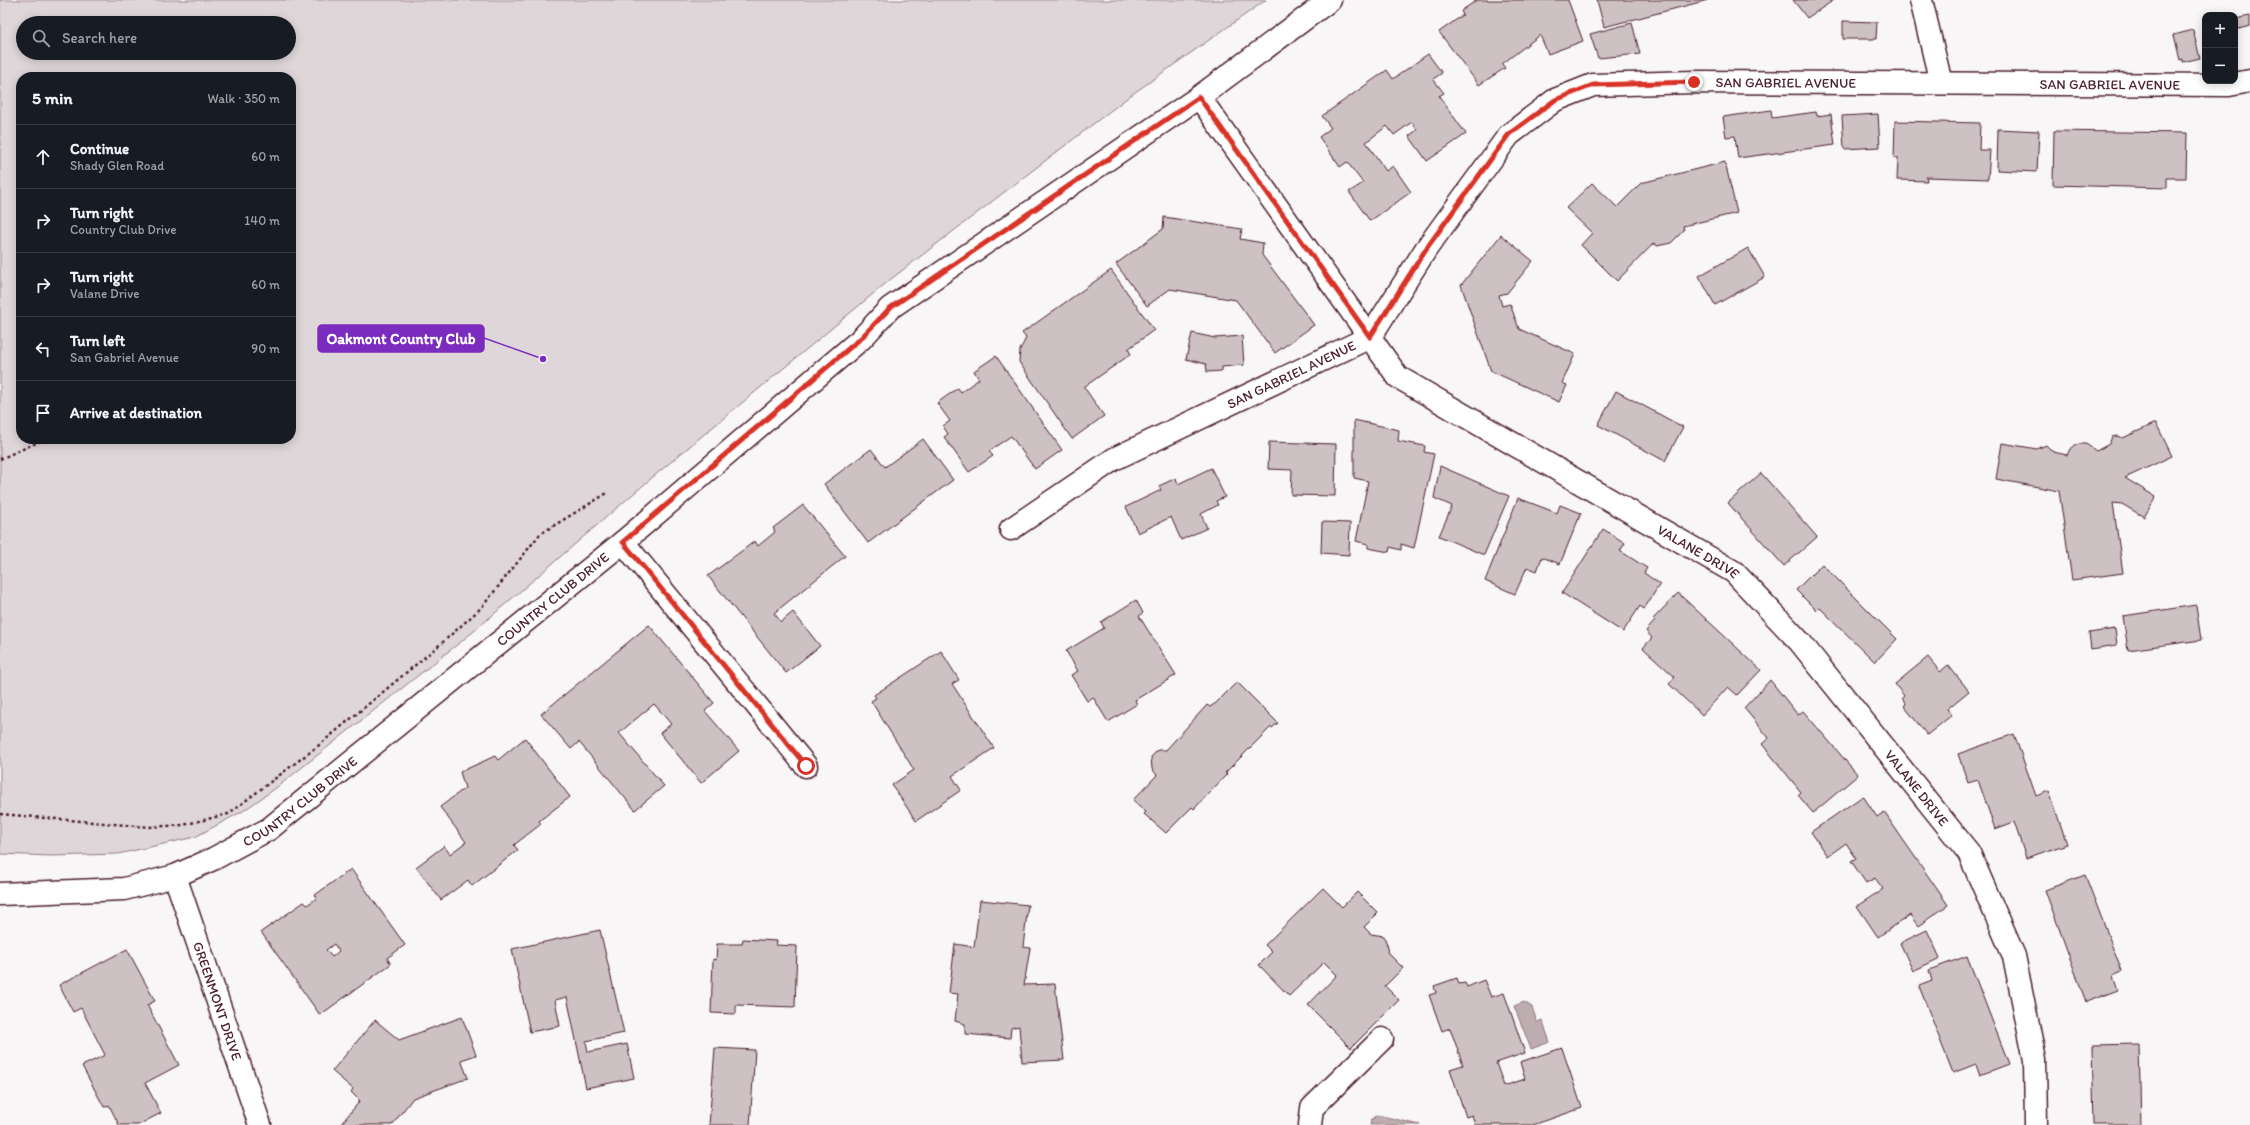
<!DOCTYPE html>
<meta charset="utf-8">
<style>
body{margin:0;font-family:Itim,sans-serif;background:#242831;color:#f1f3f6}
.controls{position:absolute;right:12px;top:12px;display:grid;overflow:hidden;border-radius:8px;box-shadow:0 2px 10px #0003}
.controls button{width:36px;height:36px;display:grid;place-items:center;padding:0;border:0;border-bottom:1px solid #363941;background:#171b24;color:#f1f3f6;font:20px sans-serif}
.stop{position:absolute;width:12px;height:12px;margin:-9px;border:3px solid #d93025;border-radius:50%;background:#fff}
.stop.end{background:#d93025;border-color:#fff;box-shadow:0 1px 4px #0008}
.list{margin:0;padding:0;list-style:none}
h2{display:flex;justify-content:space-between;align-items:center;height:52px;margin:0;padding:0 16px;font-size:17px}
h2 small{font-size:13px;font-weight:400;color:#9ea1a6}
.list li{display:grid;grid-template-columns:26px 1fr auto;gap:12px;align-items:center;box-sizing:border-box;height:64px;padding:0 16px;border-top:1px solid #363941}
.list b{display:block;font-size:15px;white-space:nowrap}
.list p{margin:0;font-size:13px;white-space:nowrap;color:#9ea1a6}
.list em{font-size:13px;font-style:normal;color:#9ea1a6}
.icon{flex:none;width:22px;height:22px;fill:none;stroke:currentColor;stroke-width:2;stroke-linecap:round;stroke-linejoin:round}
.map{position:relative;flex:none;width:2250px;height:1125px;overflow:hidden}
.search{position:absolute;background:#171b24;box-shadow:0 2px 10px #0003;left:16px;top:16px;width:280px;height:44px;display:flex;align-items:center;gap:10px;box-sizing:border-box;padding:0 14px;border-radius:22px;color:#9ea1a6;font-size:15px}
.panel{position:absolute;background:#171b24;box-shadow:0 2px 10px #0003;left:16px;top:72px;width:280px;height:372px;border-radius:16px}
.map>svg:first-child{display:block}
</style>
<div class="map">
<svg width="2250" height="1125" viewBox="0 0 2250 1125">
<rect width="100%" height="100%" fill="#f8f6f7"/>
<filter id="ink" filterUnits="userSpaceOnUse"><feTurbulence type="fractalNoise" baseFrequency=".025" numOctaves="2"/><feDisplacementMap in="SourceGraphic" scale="8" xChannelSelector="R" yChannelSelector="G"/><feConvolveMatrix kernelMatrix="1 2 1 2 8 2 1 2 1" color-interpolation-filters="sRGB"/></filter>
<g filter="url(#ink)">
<path fill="#ded6d9" stroke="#947a82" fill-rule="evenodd" d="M0 0H1266L1131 95 891 279 654 476 473 632 276 788 243 811 195 837 118 854 52 856 0 854ZM23 23H289V53H23ZM21 77H291V439H21Z"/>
<path fill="#bdadb0" stroke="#8f747b" d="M1524 1002 1532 1007 1537 1022 1542 1020 1550 1042 1531 1049 1514 1006Z
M1378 1115 1420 1125H1370L1371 1120Z"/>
<path fill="#cdc1c4" stroke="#4a1f2b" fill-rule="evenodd" d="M1477 0H1568L1583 41 1548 54 1540 35 1502 64 1505 68 1479 85 1439 32 1463 15 1461 11Z
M1597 0H1708L1604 27Z
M1793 0H1834L1807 18Z
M2250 16V26L2235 30V19Z
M1843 21 1877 22 1876 39H1843Z
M1632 23 1640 54 1598 58 1590 34Z
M2193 30 2200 58 2183 62V59L2180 60 2174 35Z
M1428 54 1442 73 1433 79 1444 93 1439 96 1466 134 1427 161 1409 136 1417 130 1412 122 1394 135 1387 126 1366 142 1386 171 1393 166 1411 192 1370 221 1349 192 1363 183 1347 162 1340 167 1319 137 1331 128 1322 116 1387 70 1393 79Z
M1771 110 1772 118 1816 112 1817 116 1831 114 1835 145 1738 158 1735 136 1726 137 1723 117Z
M1878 114 1880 147 1844 149 1842 116Z
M1895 121 1980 123 1979 150H1990L1988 179 1926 177 1927 181 1897 180 1898 158H1894Z
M1998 129 2039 131 2037 172 1997 170Z
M2054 131 2187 133 2186 178H2167V188L2053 185Z
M1725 162 1737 213 1683 226 1684 230 1671 243 1657 246 1654 243 1617 281 1581 245 1592 233 1566 208 1592 183 1617 207 1641 183Z
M1164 217 1242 229 1240 239 1263 243 1262 255 1314 325 1275 353 1236 300 1170 289 1147 306 1116 264 1163 229Z
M1501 235 1533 261 1507 293 1499 295 1502 306 1510 304 1519 329 1575 354 1562 383 1567 385 1559 402 1491 371 1461 285Z
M1748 248 1765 277 1715 305 1699 276Z
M1111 270 1154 330 1128 349 1131 354 1084 387 1104 416 1072 439 1019 362 1020 350 1026 338 1022 333Z
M1192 333 1215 338 1242 336 1244 365 1222 367V371L1207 372 1206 364 1186 359Z
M996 356 1062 450 1035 469 1011 436 989 451 993 456 969 472 944 437 948 434 943 426 950 421 937 403 958 388 961 392 979 379 974 371Z
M1616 391 1683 427 1665 461 1598 425Z
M1354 420 1399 430 1398 441 1425 446 1424 452 1434 454 1414 548 1401 544V550L1390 547 1389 552 1368 548V544L1356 541 1368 481 1354 478Z
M2156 423 2172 456 2125 478 2156 497 2144 517 2122 504 2113 503 2123 573 2072 580 2059 491 1996 479 2002 443 2037 449 2046 445 2053 452 2067 455 2070 449 2079 444H2086L2096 451 2109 444 2112 437 2117 436 2123 438Z
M923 439 953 480 868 543 824 484 871 449 885 467Z
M1269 442 1336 444 1335 496 1291 495 1292 470 1268 469Z
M1440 466 1509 496 1484 555 1439 536 1452 506 1434 498Z
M1211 468 1225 497 1216 501 1218 505 1201 514 1207 528 1181 540 1171 517 1138 533 1126 507 1161 490 1159 486 1176 478 1178 484Z
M1761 473 1817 537 1784 566 1728 503Z
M1518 498 1557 513 1560 505 1581 513 1560 564 1542 557 1537 571 1527 567 1515 594 1485 581Z
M803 505 845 556 774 613 781 622 793 612 820 646 786 673 708 576 755 541 758 546 775 532 773 528Z
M1322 522 1350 523 1349 555 1321 553Z
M1603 529 1625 543 1620 551 1647 568 1644 573 1660 584 1644 609 1640 606 1623 632 1562 593Z
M1822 564 1897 639 1875 662 1819 607 1816 610 1796 590Z
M1678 593 1761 670 1737 695 1728 687 1702 715 1669 684 1675 677 1643 648 1652 638 1646 631 1655 621 1653 619Z
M1136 600 1143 613 1139 616 1176 675 1135 700 1137 704 1108 722 1093 697 1087 701 1071 675 1078 671 1066 651 1104 628 1101 622Z
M2196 605 2201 640 2128 650 2123 616Z
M649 625 714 703 705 711 739 751 701 783 660 733 671 724 654 704 619 733 664 786 635 810 579 742 571 749 541 714Z
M2115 629 2117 645 2091 649 2089 633Z
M941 651 959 680 952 684 994 748 952 776 961 790 916 821 892 785 914 770 871 701 876 698 874 695Z
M1928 657 1940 672 1948 665 1969 691 1947 709 1952 715 1927 735 1904 706 1906 704 1902 698 1904 696 1895 684Z
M1770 680 1798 715 1803 711 1858 775 1813 813 1798 795 1801 792 1762 744 1769 738 1744 708Z
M1237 682 1278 723 1272 728 1271 727 1225 773 1227 774 1194 809 1192 807 1166 833 1144 814 1146 812 1133 800 1157 775 1152 769 1151 757 1158 750H1166L1207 705 1210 707 1216 703Z
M2014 734 2036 796 2049 791 2067 844 2026 858 2014 822 1995 829 1978 780 1968 783 1958 754Z
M525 738 570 797 539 821 541 824 514 845 518 850 472 886 468 880 441 900 416 867 444 846 450 854 466 842 440 807 465 788 460 772 495 756 498 760Z
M1863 796 1877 817 1884 812 1948 905 1918 926 1910 915 1878 937 1857 906 1883 889 1875 878 1866 883 1851 861 1856 858 1846 843 1828 856 1811 832Z
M351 869 405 945 387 958 391 964 320 1015 261 932 304 902 307 905 317 898 315 895ZM334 944 339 951 332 957 326 950Z
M2085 875 2122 971 2113 975 2118 990 2086 1002 2045 890Z
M1323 888 1342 907 1357 892 1378 913 1364 927 1371 934 1384 936 1388 948 1387 952 1403 968 1385 986 1399 1000 1351 1048 1308 1005 1337 975 1324 962 1289 996 1259 965 1272 952 1265 945Z
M980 900 1028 905 1023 947 1030 948 1024 985 1055 984 1064 1060 1022 1062 1019 1026 1011 1028 1010 1038 965 1034V1024L955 1021 958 994 949 993 955 944 974 947Z
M600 930 624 1033 586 1041 588 1052 627 1044 634 1078 586 1088 567 997 555 1000 560 1026 530 1032 512 949Z
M1927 930 1940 958 1913 971 1900 943Z
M743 939 777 941 776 945 797 946 795 1007 736 1005V1014L711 1013 713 959 716 960 717 944H742Z
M127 949 155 1001 147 1005 179 1065 145 1083 161 1113 138 1125H119L109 1105 104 1107 82 1066 105 1055 81 1008 73 1012 59 985Z
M1967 956 2009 1064 1980 1075 1976 1064 1953 1073 1919 986 1932 981 1929 970Z
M1457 978 1459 984 1465 983 1467 987 1484 980 1491 997 1504 993 1525 1053 1496 1063 1504 1086 1525 1079 1520 1062 1562 1048 1582 1108 1533 1125H1475L1472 1115 1466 1117 1450 1069 1463 1065 1450 1028 1442 1031 1429 995 1436 993 1434 986Z
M462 1017 476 1055 461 1060 468 1078 413 1098 392 1125H340L360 1101 351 1092 353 1089 332 1071 375 1020 399 1040Z
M2139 1044 2141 1125H2094L2092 1045Z
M715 1048 755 1050 750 1125H709Z"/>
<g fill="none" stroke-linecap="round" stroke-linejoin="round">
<g stroke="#4a1f2b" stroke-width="25">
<g id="minor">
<path d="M1921 0 1941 83"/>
<path id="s1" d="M1199 97 1398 377 1734 572 1800 642 1969 853 2014 956 2035 1060 2036 1125"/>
<path id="s2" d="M1011 529 1114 459 1370 337 1426 249 1509 135 1555 100 1593 85 1694 82 2229 85 2250 81"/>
<path d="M623 542 806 766"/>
<path id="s3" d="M175 876 260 1125"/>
<path id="s4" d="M0 894 124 889 175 876 213 859 269 829 623 542 861 339 890 308 1199 97 1330 0"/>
<path d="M1310 1125 1312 1108 1382 1039"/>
</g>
</g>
<path stroke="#4a1f2b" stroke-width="2.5" stroke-dasharray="3 3" stroke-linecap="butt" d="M0 459 43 440
M0 814 149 827 183 825 228 814 318 746 443 642 482 607 540 534 609 492"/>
<use href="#minor" stroke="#fff" stroke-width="22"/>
</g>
</g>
<g fill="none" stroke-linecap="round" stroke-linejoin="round" filter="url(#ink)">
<path stroke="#d93025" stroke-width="5" d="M806 766 623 542 861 338 890 308 1199 97 1370 337 1426 249 1509 134 1555 100 1593 85 1694 82"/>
</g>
<g text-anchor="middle" stroke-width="3.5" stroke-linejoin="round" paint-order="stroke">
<g font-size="14" fill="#4a1f2b" stroke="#fff">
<text dy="5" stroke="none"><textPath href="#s2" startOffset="945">SAN GABRIEL AVENUE</textPath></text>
<text dy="5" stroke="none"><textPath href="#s2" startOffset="1269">SAN GABRIEL AVENUE</textPath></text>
<text dy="5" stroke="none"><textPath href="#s2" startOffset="321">SAN GABRIEL AVENUE</textPath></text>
<text dy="5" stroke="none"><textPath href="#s1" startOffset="691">VALANE DRIVE</textPath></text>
<text dy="5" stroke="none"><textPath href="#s4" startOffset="647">COUNTRY CLUB DRIVE</textPath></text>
<text dy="5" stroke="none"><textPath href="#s1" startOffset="1015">VALANE DRIVE</textPath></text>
<text dy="5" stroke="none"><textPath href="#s4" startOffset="323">COUNTRY CLUB DRIVE</textPath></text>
<text dy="5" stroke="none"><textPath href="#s3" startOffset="132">GREENMONT DRIVE</textPath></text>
</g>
</g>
<path fill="none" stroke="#7b2cbf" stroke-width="1.5" d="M543 359L484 338"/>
<circle fill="#7b2cbf" stroke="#fff" stroke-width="1.5" cx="543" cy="359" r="4"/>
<rect fill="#7b2cbf" stroke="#7b2cbf" stroke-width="1.5" x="318" y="325" width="166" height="27" rx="4"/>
<g font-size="15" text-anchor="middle" font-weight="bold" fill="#fff">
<text x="401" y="344">Oakmont Country Club</text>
</g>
</svg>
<div class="controls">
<button>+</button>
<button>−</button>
</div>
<div class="stop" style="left:806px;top:766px"></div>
<div class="stop end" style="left:1694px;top:82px"></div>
<div class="search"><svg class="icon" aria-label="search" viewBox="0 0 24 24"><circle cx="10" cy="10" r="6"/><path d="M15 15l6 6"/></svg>Search here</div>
<section class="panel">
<h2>5 min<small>Walk · 350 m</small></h2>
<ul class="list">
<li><svg class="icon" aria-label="ahead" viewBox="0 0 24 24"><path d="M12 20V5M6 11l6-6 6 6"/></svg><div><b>Continue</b><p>Shady Glen Road</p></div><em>60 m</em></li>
<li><svg class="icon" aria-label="right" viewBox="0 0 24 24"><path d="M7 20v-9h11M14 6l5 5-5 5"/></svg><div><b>Turn right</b><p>Country Club Drive</p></div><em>140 m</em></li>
<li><svg class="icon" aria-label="right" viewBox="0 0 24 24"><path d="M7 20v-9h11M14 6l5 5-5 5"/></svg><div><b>Turn right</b><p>Valane Drive</p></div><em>60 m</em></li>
<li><svg class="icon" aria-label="left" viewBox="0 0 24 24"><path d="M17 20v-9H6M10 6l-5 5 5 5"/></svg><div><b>Turn left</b><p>San Gabriel Avenue</p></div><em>90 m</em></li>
<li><svg class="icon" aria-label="arrive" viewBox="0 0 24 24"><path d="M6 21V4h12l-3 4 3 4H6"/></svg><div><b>Arrive at destination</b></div></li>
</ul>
</section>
</div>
